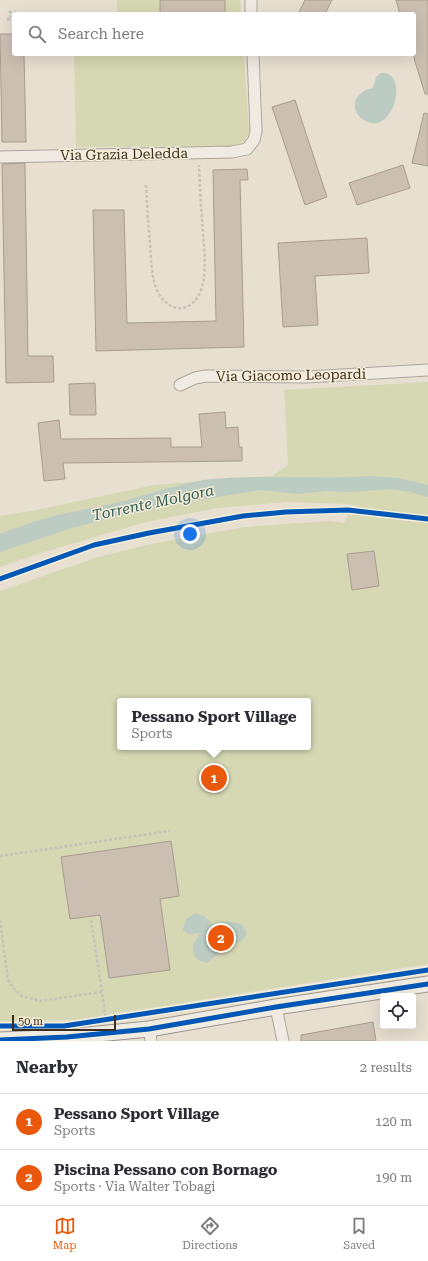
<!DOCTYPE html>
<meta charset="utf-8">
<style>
body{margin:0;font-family:"Roboto Serif",serif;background:#f2f2f3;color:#2b2b33}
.controls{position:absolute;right:12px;bottom:12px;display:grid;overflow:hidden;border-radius:4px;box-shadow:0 4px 16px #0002}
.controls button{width:36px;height:36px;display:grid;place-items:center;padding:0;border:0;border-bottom:1px solid #e1e1e2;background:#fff;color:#2b2b33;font:20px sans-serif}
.scale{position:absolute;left:12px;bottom:10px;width:104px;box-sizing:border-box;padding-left:4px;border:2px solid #3d2e20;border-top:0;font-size:11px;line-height:14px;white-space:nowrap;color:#3d2e20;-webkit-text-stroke:3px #f7eed8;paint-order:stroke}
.you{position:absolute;left:190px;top:534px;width:14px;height:14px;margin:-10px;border:3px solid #fff;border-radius:50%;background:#1a73e8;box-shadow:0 0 0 6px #1a73e833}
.badge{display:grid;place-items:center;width:26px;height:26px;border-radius:50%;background:#ea580c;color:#fff;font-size:13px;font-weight:700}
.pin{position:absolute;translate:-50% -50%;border:2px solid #fff;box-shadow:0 1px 4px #0006}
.popup{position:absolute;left:117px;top:698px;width:194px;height:52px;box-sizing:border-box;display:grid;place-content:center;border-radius:4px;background:#fff;filter:drop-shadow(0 1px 3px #0005);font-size:13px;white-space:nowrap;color:#7c7c81}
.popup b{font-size:15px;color:#2b2b33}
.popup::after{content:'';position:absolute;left:50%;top:100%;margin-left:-8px;border:8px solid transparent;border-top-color:#fff}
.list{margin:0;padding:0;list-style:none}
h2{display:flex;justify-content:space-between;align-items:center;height:52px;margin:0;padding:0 16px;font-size:17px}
h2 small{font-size:13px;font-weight:400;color:#7c7c81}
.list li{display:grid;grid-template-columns:26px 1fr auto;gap:12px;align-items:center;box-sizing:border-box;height:56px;padding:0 16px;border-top:1px solid #e1e1e2}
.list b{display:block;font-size:15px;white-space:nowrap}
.list p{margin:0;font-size:13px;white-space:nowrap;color:#7c7c81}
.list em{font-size:13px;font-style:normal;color:#7c7c81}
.icon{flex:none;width:22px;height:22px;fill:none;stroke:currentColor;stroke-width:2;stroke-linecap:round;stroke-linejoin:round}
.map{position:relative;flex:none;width:428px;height:1041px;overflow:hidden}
.search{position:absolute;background:#fff;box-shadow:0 4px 16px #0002;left:12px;right:12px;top:12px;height:44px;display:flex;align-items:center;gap:10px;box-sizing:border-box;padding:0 14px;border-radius:4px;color:#7c7c81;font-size:15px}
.sheet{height:164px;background:#fff}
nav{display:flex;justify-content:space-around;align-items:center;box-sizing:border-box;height:56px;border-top:1px solid #e1e1e2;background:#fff;font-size:11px;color:#7c7c81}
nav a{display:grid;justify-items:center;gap:2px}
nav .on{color:#ea580c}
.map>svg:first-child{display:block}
</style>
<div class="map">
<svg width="428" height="1041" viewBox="0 0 428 1041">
<rect width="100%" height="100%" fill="#e7e0d1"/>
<path fill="#d6d7b3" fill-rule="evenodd" d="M117 0H240L241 14H117Z
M74 54H244L249 131C247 139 243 144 235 146L76 147Z
M428 382V964L74 1020 0 1021V591L98 557 151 544 245 527 329 521 344 523 348 514 419 522 348 504 287 502 218 508 146 522 44 552 0 567V516L36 510 154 485 272 476 288 465 284 390ZM120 701H308V747H120Z"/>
<path fill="#bcccc2" d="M381 73C408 70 396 128 371 123 357 120 348 104 361 93 365 90 369 89 373 88L376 77Z
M369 476 398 478 428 485V497L411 492 391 489 348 492 327 491 299 494 260 490 181 503 116 517 72 528 0 552V534C14 529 28 523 43 519 68 512 94 508 120 502 150 494 180 483 211 479 264 474 316 480 369 476Z
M195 913 204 916 212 924C224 921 232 920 243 926L247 934 242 941 226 945 223 950 207 963 198 960 193 954 194 943 200 933 188 934 183 930 185 920Z"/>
<path fill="#cbbfb2" stroke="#a89c90" d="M160 0H225V14H160Z
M305 0H332L325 14H298Z
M396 0H428V94H425L414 58V14H400Z
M0 34H14V54H24L26 142H2Z
M295 100 327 197 305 205 272 107Z
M424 113 428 114V166L412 163Z
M25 163 28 356H53L54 382 6 383 2 164Z
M403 165 410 188 357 205 349 183Z
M247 169 248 180H240L244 347 96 351 93 210H124L127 323 216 321 213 170Z
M367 238 369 273 315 276 318 325 283 327 278 243Z
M95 383 96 415H70L69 384Z
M225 412 226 428 238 427 239 447H242V461L63 463 65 479 44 481 38 423 59 420 61 439 171 438V447H202L199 414Z
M374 551 379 586 352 590 347 554Z
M171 841 179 896 160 899 170 970 109 978 100 915 70 919 61 857Z
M373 1022 376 1041H301V1035Z"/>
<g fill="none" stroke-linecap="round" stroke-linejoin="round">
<g stroke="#ada599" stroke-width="13">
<path id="street" d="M251 0V14
M0 157 232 152 247 149 254 140 256 131 253 54
M180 385 195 378 206 376 307 377 428 370
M276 1007 283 1041
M149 1029 151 1041"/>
</g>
<g stroke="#9c958a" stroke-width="17">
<path id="secondary" d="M0 1040 67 1037 149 1029 276 1007 428 984"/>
</g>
<path stroke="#c8c2b9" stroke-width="2.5" stroke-dasharray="3 2" stroke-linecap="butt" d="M7 19 10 20V12H16
M146 185C147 204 148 223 150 243 151 258 151 273 156 288 167 315 194 315 202 287 207 269 204 250 203 232 201 210 200 187 199 165
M0 856 170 831
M0 920 8 980 14 989 22 996 40 1001 101 992
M91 920 106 1019"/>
<use href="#street" stroke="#efebe3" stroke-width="11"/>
<use href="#secondary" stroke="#efebe3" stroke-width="15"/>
<g stroke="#f7eed8" stroke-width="8">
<path id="cycleway" d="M0 579 94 545 149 533 243 516 286 512 348 510 428 519
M0 1026H64L428 970
M0 1040 67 1037 149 1029 276 1007 428 984"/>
</g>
<use href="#cycleway" stroke="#0057b8" stroke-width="5"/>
</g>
<g text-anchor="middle" stroke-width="3" stroke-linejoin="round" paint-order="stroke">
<g font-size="14" fill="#3d2e20" stroke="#f7eed8">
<text transform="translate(124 154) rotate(-1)" y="5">Via Grazia Deledda</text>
<text transform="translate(291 375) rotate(-1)" y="5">Via Giacomo Leopardi</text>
</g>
<g font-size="15" font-style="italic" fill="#2f5d5a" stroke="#f7eed8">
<text transform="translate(153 503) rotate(-12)" y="5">Torrente Molgora</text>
</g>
</g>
</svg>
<div class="controls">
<button><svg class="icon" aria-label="locate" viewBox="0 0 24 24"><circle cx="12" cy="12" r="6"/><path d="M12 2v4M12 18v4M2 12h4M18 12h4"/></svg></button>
</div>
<div class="scale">50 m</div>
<div class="you"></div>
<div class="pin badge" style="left:214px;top:778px">1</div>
<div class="popup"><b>Pessano Sport Village</b>Sports</div>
<div class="pin badge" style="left:221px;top:938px">2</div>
<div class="search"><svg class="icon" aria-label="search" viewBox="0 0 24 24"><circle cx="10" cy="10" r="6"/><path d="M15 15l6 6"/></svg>Search here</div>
</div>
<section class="sheet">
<h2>Nearby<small>2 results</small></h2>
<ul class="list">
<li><span class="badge">1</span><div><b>Pessano Sport Village</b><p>Sports</p></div><em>120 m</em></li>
<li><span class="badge">2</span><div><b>Piscina Pessano con Bornago</b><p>Sports · Via Walter Tobagi</p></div><em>190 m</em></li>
</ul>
</section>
<nav>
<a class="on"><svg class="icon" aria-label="map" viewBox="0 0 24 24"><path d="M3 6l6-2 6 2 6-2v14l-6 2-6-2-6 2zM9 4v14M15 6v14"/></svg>Map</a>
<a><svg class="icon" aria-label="directions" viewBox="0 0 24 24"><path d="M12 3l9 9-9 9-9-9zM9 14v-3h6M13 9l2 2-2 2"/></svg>Directions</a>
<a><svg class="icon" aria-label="saved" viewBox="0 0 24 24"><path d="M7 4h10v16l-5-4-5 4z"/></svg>Saved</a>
</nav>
